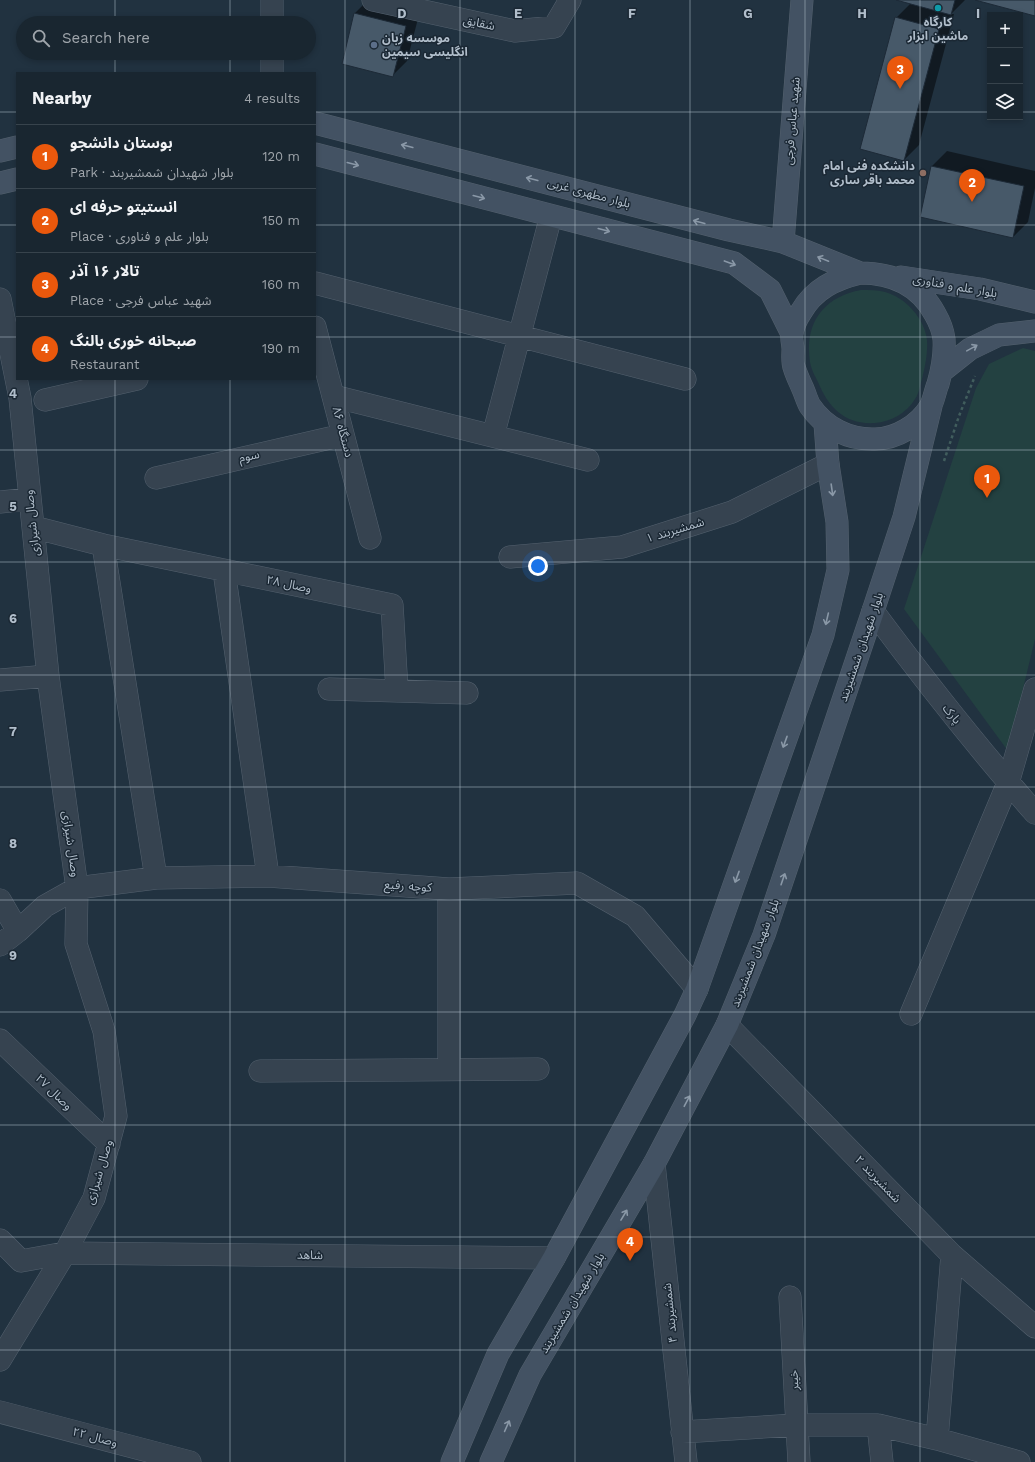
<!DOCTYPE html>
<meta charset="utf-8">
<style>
body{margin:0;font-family:"Work Sans","Noto Sans Arabic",sans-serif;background:#26323c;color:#f1f3f6}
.controls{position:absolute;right:12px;top:12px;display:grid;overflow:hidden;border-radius:0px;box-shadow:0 2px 6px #0003}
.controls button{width:36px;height:36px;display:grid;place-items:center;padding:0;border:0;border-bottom:1px solid #37434c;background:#192630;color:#f1f3f6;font:20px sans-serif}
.you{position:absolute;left:538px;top:566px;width:14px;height:14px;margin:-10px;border:3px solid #fff;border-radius:50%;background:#1a73e8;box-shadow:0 0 0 6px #1a73e833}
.badge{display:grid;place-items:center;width:26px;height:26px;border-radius:50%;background:#ea580c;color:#fff;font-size:13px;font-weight:700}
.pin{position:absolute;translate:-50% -33px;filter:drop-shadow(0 1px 2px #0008)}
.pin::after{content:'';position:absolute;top:21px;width:14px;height:12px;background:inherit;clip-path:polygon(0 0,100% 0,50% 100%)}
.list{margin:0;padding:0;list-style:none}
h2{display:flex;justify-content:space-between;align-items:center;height:52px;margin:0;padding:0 16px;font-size:17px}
h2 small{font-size:13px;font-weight:400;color:#9fa5ab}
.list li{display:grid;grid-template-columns:26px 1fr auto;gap:12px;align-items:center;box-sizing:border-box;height:64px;padding:0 16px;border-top:1px solid #37434c}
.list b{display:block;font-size:15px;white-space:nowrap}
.list p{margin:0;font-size:13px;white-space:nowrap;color:#9fa5ab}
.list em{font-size:13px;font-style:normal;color:#9fa5ab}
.icon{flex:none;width:22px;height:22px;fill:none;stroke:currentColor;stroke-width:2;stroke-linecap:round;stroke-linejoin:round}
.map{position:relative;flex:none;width:1035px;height:1462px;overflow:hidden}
.search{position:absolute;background:#192630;box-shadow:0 2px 6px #0003;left:16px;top:16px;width:300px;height:44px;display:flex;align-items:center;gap:10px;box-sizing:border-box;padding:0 14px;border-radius:22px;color:#9fa5ab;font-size:15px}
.panel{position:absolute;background:#192630;box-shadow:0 2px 6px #0003;left:16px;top:72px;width:300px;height:308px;border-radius:0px}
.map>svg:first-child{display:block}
</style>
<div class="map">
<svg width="1035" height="1462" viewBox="0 0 1035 1462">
<rect width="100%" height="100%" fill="#213240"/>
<path fill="#234141" d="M861 290C869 290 877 290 885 292 905 297 925 319 927 340 928 352 925 367 922 379 920 385 919 394 915 399 907 413 890 422 875 423 845 425 828 407 818 382 815 376 811 369 810 362 804 324 823 297 861 290Z
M1023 348 1035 351V639L1008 751 904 609 976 388 989 364Z"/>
<path fill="#0007" d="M368 0 420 11 407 61 392 76 343 63 355 13Z
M900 0H965L951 14H954L919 145 904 160 896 18 911 3Z
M947 151 1035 171V188L1028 222 1013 237 921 216 932 166Z"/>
<path fill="#475969" stroke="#1d2a37" d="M896 0H955L951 15Z
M975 0H1035V16Z
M354 13 406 26 393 77 342 64Z
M895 17 939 29 904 161 860 149Z
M931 166 1024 186 1013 238 920 217Z"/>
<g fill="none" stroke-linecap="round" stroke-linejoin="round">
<g stroke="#54616e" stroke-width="23">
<path id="minor" d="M272 0V23
M373 0 515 31 554 27 570 0
M272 53V73
M315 283 685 379
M0 299 20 398 48 676 77 888 76 944 104 1031 116 1116 94 1198 65 1253 0 1360
M315 327 370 538
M333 396 588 460
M45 400 137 379
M493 436 551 216
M156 478 343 435
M0 502 30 499
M33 527 103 545 156 878
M103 545 392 605 397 691
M510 557 622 547 732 512 828 464
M224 571 268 876
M873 611C925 681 978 748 1035 813
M0 680 48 676
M329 689 467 693
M0 900 18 931
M0 945 18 931 45 906 77 888 156 878 268 876 449 889 577 883 635 916 697 989
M911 1014 1008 783 1035 689
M727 1025 952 1255 1035 1327
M0 1040 109 1144
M449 1069V889
M260 1071 538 1069
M654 1164 686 1462
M0 1240 21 1261 65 1253 554 1258
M790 1297 799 1462
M0 1412 190 1462
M878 1425 882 1462
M682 1432 796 1425H878L937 1439 1019 1462
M937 1439 952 1255"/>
</g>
<g stroke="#54616e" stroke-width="23">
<path id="secondary" d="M315 123 729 230 783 242 860 273
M0 151 17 147
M315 154 734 263 770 290 792 334
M0 183 17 179
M783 242 802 0
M860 273C892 273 919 284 935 314 939 321 943 331 944 339 945 354 942 370 938 384 935 391 934 400 930 407 919 425 896 439 875 439 849 440 825 428 810 406 807 401 805 393 802 387 799 380 796 374 794 367 792 362 793 355 793 349 793 344 791 339 792 334 793 327 797 318 801 312 814 289 835 279 860 273Z
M901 277 980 289 1035 302
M941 372 970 349 999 335 1035 331
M452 1462 498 1354 554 1258 685 1015 697 989 823 635 838 570 837 522 828 464 825 424
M491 1462 530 1375 654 1164 727 1025 764 935 873 611 904 517 931 406"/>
</g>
<path stroke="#415d5d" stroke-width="2.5" stroke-dasharray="3 3" stroke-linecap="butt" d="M944 461 959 416 975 376"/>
<use href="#minor" stroke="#364350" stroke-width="22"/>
<use href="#secondary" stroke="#435263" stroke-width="22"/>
</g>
<defs><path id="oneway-shaft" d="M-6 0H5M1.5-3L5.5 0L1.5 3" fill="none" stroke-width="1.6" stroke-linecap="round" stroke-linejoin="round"/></defs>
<g stroke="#8a98a7">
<use href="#oneway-shaft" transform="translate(407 146) rotate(-166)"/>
<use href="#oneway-shaft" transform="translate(353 164) rotate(15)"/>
<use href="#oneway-shaft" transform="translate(532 179) rotate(-166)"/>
<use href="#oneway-shaft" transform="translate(479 197) rotate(15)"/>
<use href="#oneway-shaft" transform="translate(699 222) rotate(-165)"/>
<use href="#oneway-shaft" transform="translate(604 230) rotate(15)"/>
<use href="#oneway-shaft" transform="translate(823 259) rotate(-158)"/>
<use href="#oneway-shaft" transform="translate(730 263) rotate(20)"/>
<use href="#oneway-shaft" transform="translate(972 348) rotate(-29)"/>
<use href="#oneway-shaft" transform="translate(832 490) rotate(82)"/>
<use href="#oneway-shaft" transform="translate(827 619) rotate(103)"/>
<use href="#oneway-shaft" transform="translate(785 742) rotate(110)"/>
<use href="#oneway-shaft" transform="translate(737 877) rotate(110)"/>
<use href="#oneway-shaft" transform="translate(783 879) rotate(-71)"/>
<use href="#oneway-shaft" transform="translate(687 1101) rotate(-62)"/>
<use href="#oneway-shaft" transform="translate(624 1215) rotate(-59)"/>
<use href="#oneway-shaft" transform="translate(507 1426) rotate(-66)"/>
</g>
<path fill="none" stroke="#b1becb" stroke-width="1" stroke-opacity="0.55" d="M115 0V23M230 0V23M345 0V1462M460 0V1462M575 0V1462M690 0V1462M805 0V1462M920 0V1462M115 53V73M230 53V73M0 112H17M315 112H990M1020 112H1035M0 225H17M315 225H1035M0 337H17M315 337H1035M115 379V1462M230 379V1462M0 450H1035M0 562H1035M0 675H1035M0 787H1035M0 900H1035M0 1012H1035M0 1125H1035M0 1237H1035M0 1350H1035"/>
<circle fill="#0f9aa8" stroke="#1b2834" stroke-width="1.5" cx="938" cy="8" r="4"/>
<circle fill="#5c6f8a" stroke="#1b2834" stroke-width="1.5" cx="374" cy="45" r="4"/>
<circle fill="#8d6e63" stroke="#1b2834" stroke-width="1.5" cx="923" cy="173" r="4"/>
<g text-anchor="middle" stroke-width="3" stroke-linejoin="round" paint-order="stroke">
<g font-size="12" font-weight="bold" fill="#b1becb" stroke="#1b2834">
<text x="938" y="26">کارگاه<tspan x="938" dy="14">ماشین ابزار</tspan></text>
<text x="382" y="42" text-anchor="start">موسسه زبان<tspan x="382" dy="14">انگلیسی سیمین</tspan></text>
<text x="915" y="170" text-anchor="end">دانشکده فنی امام<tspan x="915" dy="14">محمد باقر ساری</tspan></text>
</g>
<g font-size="12" fill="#b1becb" stroke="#1b2834">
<text transform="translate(479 23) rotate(12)" y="4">شقایق</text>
<text transform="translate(792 121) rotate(-85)" y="4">شهید عباس فرجی</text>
<text transform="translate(589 193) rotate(15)" y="4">بلوار مطهری غربی</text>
<text transform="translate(955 286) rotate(10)" y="4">بلوار علم و فناوری</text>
<text transform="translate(343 432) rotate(75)" y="4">دستگاه ۸۶</text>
<text transform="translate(249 456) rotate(-13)" y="4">سوم</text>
<text transform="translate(32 523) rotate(-96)" y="4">وصال شیرازی</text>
<text transform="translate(675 530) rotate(-17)" y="4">شمشیربند ۱</text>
<text transform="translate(289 584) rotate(12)" y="4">وصال ۲۸</text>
<text transform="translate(861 647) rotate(-71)" y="4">بلوار شهیدان شمشیربند</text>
<text transform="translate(952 714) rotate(51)" y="4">پارک</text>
<text transform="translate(71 844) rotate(82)" y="4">وصال شیرازی</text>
<text transform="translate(408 886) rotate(4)" y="4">کوچه رفیع</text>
<text transform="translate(755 953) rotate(-69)" y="4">بلوار شهیدان شمشیربند</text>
<text transform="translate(54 1092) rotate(44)" y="4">وصال ۲۷</text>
<text transform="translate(99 1172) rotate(-73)" y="4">وصال شیرازی</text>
<text transform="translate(878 1179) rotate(46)" y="4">شمشیربند ۲</text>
<text transform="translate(310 1255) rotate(1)" y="4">شاهد</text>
<text transform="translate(572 1303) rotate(-59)" y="4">بلوار شهیدان شمشیربند</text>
<text transform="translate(670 1313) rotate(-96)" y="4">شمشیربند ۴</text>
<text transform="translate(794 1380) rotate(-93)" y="4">خیبر</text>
<text transform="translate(95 1437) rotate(15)" y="4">وصال ۲۲</text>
</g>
</g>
<g font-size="13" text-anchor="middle" font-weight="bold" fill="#b1becb" stroke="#1b2834" stroke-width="3" stroke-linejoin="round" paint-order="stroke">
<text x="402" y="18">D</text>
<text x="518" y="18">E</text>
<text x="632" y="18">F</text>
<text x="748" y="18">G</text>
<text x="862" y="18">H</text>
<text x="978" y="18">I</text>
<text x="13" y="398">4</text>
<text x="13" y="511">5</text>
<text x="13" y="623">6</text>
<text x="13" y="736">7</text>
<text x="13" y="848">8</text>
<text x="13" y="960">9</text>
</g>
</svg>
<div class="controls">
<button>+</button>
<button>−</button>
<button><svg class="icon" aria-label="layers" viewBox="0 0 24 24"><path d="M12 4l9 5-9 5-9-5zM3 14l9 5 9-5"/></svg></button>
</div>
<div class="you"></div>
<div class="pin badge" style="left:987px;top:498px">1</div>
<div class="pin badge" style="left:972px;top:202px">2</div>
<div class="pin badge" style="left:900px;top:89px">3</div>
<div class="pin badge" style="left:630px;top:1261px">4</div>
<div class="search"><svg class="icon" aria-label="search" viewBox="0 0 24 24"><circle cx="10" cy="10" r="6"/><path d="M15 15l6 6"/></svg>Search here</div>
<section class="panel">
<h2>Nearby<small>4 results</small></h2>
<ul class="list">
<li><span class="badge">1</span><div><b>بوستان دانشجو</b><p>Park · بلوار شهیدان شمشیربند</p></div><em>120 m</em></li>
<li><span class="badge">2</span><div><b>انستیتو حرفه ای</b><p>Place · بلوار علم و فناوری</p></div><em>150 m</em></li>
<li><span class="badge">3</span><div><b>تالار ۱۶ آذر</b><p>Place · شهید عباس فرجی</p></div><em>160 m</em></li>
<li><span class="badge">4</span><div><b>صبحانه خوری بالنگ</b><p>Restaurant</p></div><em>190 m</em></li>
</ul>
</section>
</div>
